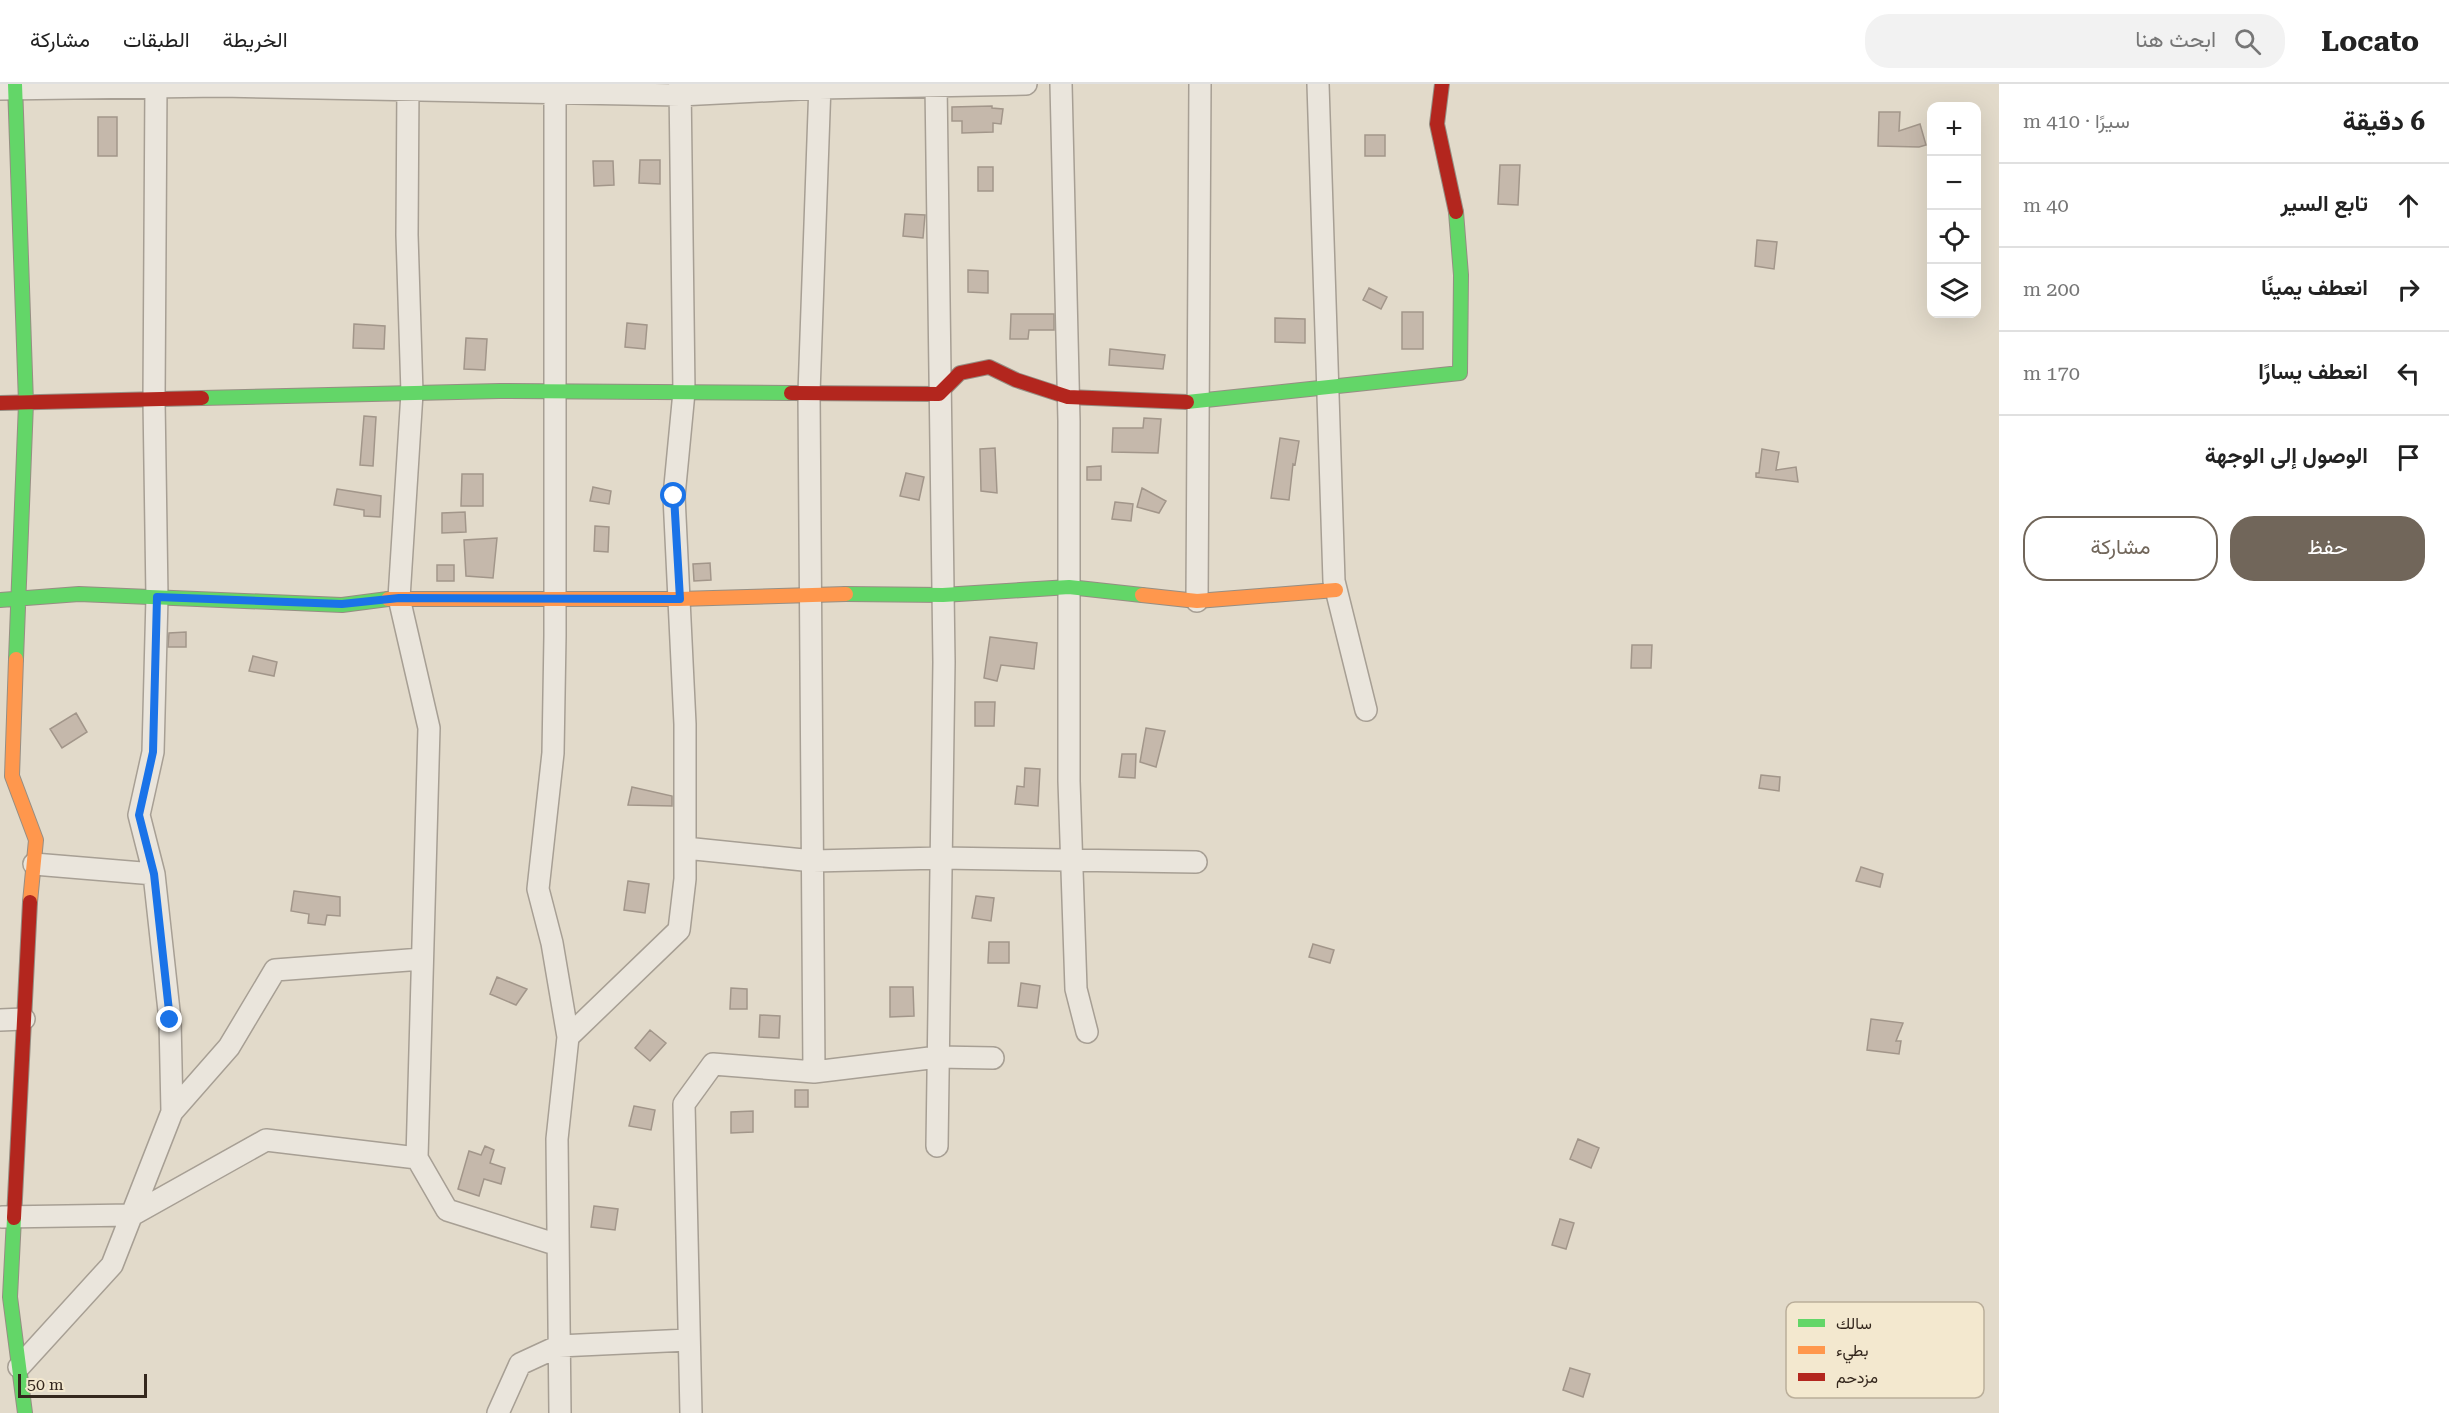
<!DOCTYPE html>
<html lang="ar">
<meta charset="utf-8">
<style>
body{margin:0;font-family:"Roboto Serif",Vazirmatn,serif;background:#f2f2f2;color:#222;direction:rtl}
.controls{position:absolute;right:18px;top:18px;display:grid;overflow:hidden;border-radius:12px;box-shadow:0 6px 24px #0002}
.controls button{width:54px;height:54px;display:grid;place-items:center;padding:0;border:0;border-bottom:2px solid #e0e0e0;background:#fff;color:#222;font:30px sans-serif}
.scale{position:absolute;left:18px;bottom:15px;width:129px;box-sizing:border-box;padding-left:6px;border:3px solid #34271d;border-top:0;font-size:16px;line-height:21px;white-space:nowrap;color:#34271d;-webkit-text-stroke:4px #f3e8cf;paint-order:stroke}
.stop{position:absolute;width:18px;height:18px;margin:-14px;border:4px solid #1a73e8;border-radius:50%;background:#fff}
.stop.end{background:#1a73e8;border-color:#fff;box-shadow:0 2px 6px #0008}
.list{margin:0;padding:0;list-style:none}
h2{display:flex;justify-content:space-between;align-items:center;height:78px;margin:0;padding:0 24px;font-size:26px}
h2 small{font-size:20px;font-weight:400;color:#767676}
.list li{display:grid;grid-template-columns:39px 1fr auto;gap:18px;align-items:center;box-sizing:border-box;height:84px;padding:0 24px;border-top:2px solid #e0e0e0}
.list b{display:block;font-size:22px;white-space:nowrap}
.list em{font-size:20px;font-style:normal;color:#767676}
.actions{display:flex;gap:12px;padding:18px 24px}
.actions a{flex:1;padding:14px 0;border:2px solid #71665a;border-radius:24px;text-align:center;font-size:21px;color:#71665a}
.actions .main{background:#71665a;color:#fff}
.icon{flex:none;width:33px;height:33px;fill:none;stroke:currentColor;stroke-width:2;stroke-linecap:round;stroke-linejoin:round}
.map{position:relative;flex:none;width:1999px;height:1329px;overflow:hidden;direction:ltr}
header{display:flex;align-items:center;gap:36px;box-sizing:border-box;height:84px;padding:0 30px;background:#fff;border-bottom:2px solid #e0e0e0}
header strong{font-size:28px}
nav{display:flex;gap:33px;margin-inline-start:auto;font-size:21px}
.search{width:420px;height:54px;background:#f2f2f2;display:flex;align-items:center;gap:15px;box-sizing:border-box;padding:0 21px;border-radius:24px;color:#767676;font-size:22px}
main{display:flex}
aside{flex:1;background:#fff}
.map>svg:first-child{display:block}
</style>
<header>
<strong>Locato</strong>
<div class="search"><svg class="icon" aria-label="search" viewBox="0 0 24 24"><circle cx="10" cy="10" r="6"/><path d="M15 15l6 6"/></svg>ابحث هنا</div>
<nav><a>الخريطة</a><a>الطبقات</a><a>مشاركة</a></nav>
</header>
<main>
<aside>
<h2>6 دقيقة<small>سيرًا · 410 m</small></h2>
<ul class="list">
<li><svg class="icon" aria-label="ahead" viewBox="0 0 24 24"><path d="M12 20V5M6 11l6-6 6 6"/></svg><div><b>تابع السير</b></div><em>40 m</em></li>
<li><svg class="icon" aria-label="right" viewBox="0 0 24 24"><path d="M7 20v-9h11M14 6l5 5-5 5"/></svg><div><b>انعطف يمينًا</b></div><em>200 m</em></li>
<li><svg class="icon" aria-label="left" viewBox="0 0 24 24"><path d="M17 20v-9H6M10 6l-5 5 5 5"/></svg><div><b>انعطف يسارًا</b></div><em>170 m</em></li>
<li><svg class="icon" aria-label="arrive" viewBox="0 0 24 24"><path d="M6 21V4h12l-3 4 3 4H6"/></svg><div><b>الوصول إلى الوجهة</b></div></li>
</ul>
<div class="actions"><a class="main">حفظ</a><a>مشاركة</a></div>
</aside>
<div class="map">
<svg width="1999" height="1329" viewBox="0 0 1999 1329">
<rect width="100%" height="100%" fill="#e2daca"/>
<path fill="#c5b8ab" stroke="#a2968a" stroke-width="1.5" d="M992 22V24L1003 25 1001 40 993 39V48L962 49V37H952V23Z
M1879 28H1900L1899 47 1920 40 1926 61 1919 63 1878 62Z
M98 33H117V72H98Z
M1365 51H1385V72H1365Z
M640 76H660V100L639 99Z
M593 77H613L614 101 594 102Z
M1500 81H1520L1518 121 1498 120Z
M978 83H993V107H978Z
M905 130 925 131 923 154 903 152Z
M1757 156 1777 158 1774 185 1755 182Z
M968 186 988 187V209L968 208Z
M1369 204 1387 213 1381 225 1363 216Z
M1402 228H1423V265H1402Z
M1011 230H1054V246H1029L1028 255H1010Z
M1275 234 1305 235V259L1275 258Z
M627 239 647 241 645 265 625 263Z
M354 240 385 242 384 265 353 264Z
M466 254 487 255 485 286 464 285Z
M1110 265 1165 271 1163 285 1109 281Z
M364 332 376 333 373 382 360 381Z
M1144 334 1161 335 1158 369 1112 368 1113 344H1143Z
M1280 354 1299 357 1295 381 1293 380 1289 416 1271 414Z
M995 364 997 409 981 407 980 365Z
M1762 365 1779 368 1776 386 1796 383 1798 398 1756 393V389H1759Z
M1101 382V396H1087V383Z
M906 389 924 393 919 416 900 412Z
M462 390H483V422H461Z
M593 403 611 407 609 420 590 417Z
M1142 404 1166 417 1159 429 1137 423Z
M337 405 381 412 380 433 364 432V426L334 421Z
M1115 418 1133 420 1131 437 1112 435Z
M465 428 466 448 442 449V429Z
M595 442 609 443 608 468 594 467Z
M497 454 493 494 466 492 464 456Z
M710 479 711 496 694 497 693 480Z
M437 481H454V497H437Z
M186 548V563H168L169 549Z
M990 553 1037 559 1034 585 1001 581 997 597 984 594Z
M1632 561H1652L1651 584H1631Z
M253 572 277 578 274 592 249 587Z
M975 618H995L994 642H975Z
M76 629 87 648 62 664 50 645Z
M1146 644 1165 647 1156 683 1140 678Z
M1122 670H1136L1135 694 1119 693Z
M1025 684 1040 685 1038 722 1015 720 1017 702 1024 703Z
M1761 691 1780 693 1779 707 1759 704Z
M632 703 672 712V722L628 721Z
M1861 783 1883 790 1880 803 1856 797Z
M628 797 649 800 645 829 624 826Z
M294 807 340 813V832L327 831 325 841 308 839 309 830 291 827Z
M976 812 994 814 991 837 972 834Z
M989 858H1009V879H988Z
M1313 860 1334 866 1330 879 1309 873Z
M497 893 527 905 516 921 490 910Z
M1021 899 1040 902 1037 924 1018 922Z
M890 903H913L914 932 890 933Z
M731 904 747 905V925H730Z
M760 931 780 932 779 954 759 953Z
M1871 935 1903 939 1896 957H1901L1899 970 1867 966Z
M650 946 666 959 650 977 635 964Z
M795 1006H808V1023H795Z
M634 1022 655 1026 651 1046 629 1042Z
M753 1027V1048L731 1049V1028Z
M1578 1055 1599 1064 1591 1084 1570 1075Z
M485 1062 494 1066 490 1079 505 1084 501 1100 484 1095 479 1112 458 1105 469 1067 481 1071Z
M594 1122 618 1125 615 1146 591 1143Z
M1560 1135 1574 1139 1566 1165 1552 1161Z
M1570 1284 1590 1290 1583 1313 1563 1306Z"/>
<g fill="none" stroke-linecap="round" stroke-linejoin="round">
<g stroke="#a79f94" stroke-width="24">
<path id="street" d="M156 0 154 316 157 513 153 668 139 731 154 790 170 936 172 1028
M408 0 407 151 412 309 399 514 429 644 417 1074
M555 0V552L553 669 538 805 552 859 568 953 557 1055 560 1329
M936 0 944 578 937 1062
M1061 0 1069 337V697L1076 905 1087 948
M1318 0 1334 497 1366 626
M0 5 221 2 680 11 819 4 1026 0
M1197 517 1200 0
M685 764 813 777 941 774 1196 778
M34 780 154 790
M0 936 24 935
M568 953 679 846 685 795V640L674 412 684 308 680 0
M814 988 809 309 820 0
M2 1133 132 1131 266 1056 417 1074 447 1126 558 1161
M19 1283 112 1181 172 1028 229 963 275 886 422 875
M498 1329 520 1280 559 1262 688 1256
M691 1329 684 1020 713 980 814 988 938 973 993 974"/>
</g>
<g stroke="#968e83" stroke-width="16">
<path id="fast" d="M15 0 26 319 16 575
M202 314 500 307 791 309
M1187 318 1460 289 1461 191 1456 128
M846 510 943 511 1069 503 1142 511
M0 516 79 510 342 521 388 515
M14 1134 10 1213 25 1329"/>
</g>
<g stroke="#968e83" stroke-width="16">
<path id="slow" d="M1142 511 1197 517 1336 506
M388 515H679L846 510
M16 575 12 692 36 756 30 818"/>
</g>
<g stroke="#968e83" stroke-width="16">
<path id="jam" d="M1442 0 1437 40 1456 128
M791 309 939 310 960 289 989 283 1016 296 1068 313 1187 318
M0 319 202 314
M14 1134 30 818"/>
</g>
<use href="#street" stroke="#eae5dc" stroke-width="21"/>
<use href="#fast" stroke="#63d668" stroke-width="14"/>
<use href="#slow" stroke="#ff974d" stroke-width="14"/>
<use href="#jam" stroke="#b3261e" stroke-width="14"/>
</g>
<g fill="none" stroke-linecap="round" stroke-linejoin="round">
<path stroke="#1a73e8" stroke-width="8" d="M170 936 154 790 139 731 153 668 157 513 342 520 399 514 680 515 674 412"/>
</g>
<rect x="1786" y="1218" width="198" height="96" rx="9" fill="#f3e8cf" stroke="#baae9a" stroke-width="1.5"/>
<rect x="1798" y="1235" width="27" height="8" fill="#63d668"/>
<rect x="1798" y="1262" width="27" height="8" fill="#ff974d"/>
<rect x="1798" y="1289" width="27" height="8" fill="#b3261e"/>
<g font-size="16" fill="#34271d">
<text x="1836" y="1245">سالك</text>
<text x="1836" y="1272">بطيء</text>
<text x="1836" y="1299">مزدحم</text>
</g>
</svg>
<div class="controls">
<button>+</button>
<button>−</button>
<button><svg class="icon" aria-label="locate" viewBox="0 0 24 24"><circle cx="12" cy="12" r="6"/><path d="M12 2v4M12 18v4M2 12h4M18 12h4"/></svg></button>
<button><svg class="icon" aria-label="layers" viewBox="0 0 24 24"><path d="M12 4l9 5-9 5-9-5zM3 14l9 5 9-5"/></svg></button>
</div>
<div class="scale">50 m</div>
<div class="stop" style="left:674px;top:412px"></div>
<div class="stop end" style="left:170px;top:936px"></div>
</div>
</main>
